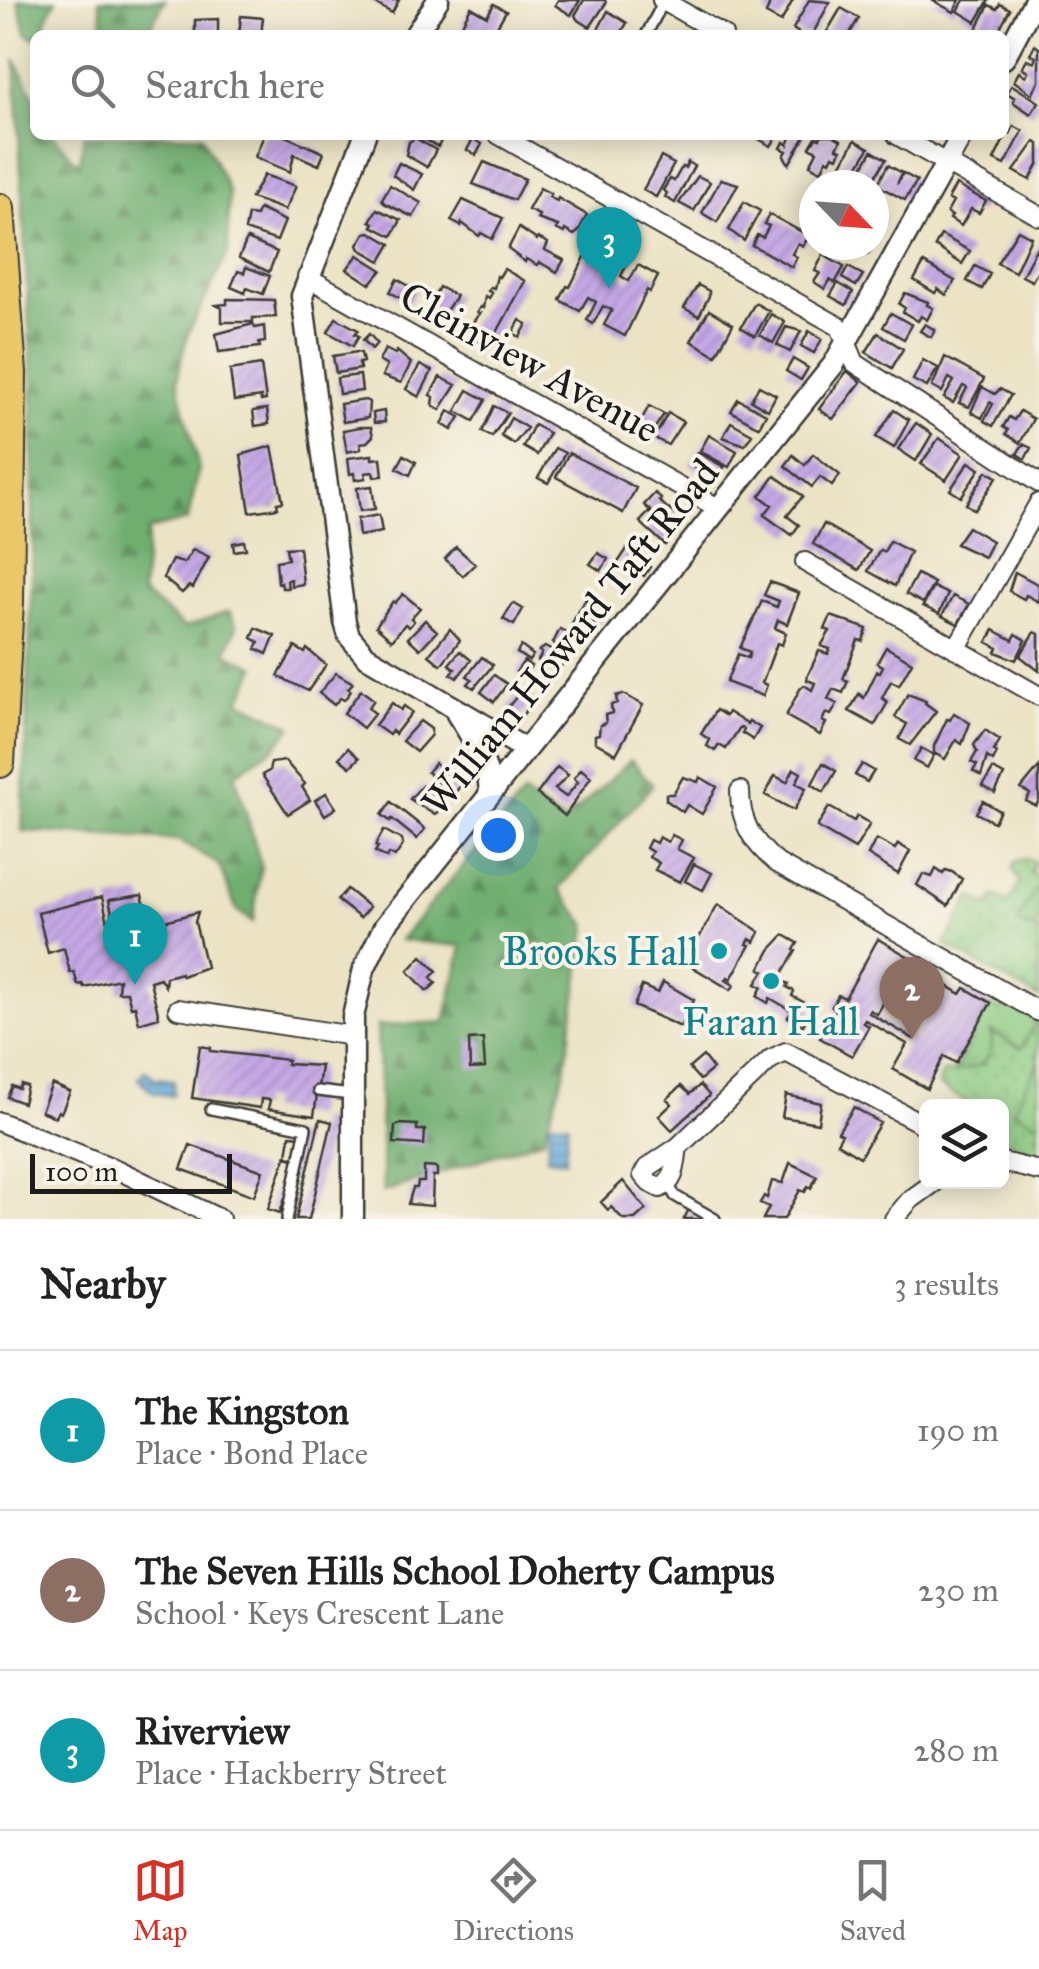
<!DOCTYPE html>
<meta charset="utf-8">
<style>
body{margin:0;font-family:"IM FELL Great Primer",serif;background:#f6f6f6;color:#222}
.controls{position:absolute;right:30px;bottom:30px;display:grid;overflow:hidden;border-radius:15px;box-shadow:0 5px 25px #0003}
.controls button{width:90px;height:90px;display:grid;place-items:center;padding:0;border:0;border-bottom:2px solid #e0e0e0;background:#fff;color:#222;font:50px sans-serif}
.compass{position:absolute;left:799px;top:170px;width:90px;height:90px;border-radius:50%;background:#fff;box-shadow:0 5px 25px #0003;rotate:115deg}
.scale{position:absolute;left:30px;bottom:25px;width:202px;box-sizing:border-box;padding-left:10px;border:5px solid #1c1c1c;border-top:0;font-size:28px;line-height:35px;white-space:nowrap;color:#1c1c1c;-webkit-text-stroke:8px #f7f3e8;paint-order:stroke}
.you{position:absolute;left:498px;top:835px;width:35px;height:35px;margin:-25px;border:8px solid #fff;border-radius:50%;background:#1a73e8;box-shadow:0 0 0 15px #1a73e833}
.badge{display:grid;place-items:center;width:65px;height:65px;border-radius:50%;background:#d93025;color:#fff;font-size:32px;font-weight:700}
.pin{position:absolute;translate:-50% -82px;filter:drop-shadow(0 2px 5px #0008)}
.pin::after{content:'';position:absolute;top:52px;width:35px;height:30px;background:inherit;clip-path:polygon(0 0,100% 0,50% 100%)}
.list{margin:0;padding:0;list-style:none}
h2{display:flex;justify-content:space-between;align-items:center;height:130px;margin:0;padding:0 40px;font-size:42px}
h2 small{font-size:32px;font-weight:400;color:#767676}
.list li{display:grid;grid-template-columns:65px 1fr auto;gap:30px;align-items:center;box-sizing:border-box;height:160px;padding:0 40px;border-top:2px solid #e0e0e0}
.list b{display:block;font-size:38px;white-space:nowrap}
.list p{margin:0;font-size:32px;white-space:nowrap;color:#767676}
.list em{font-size:32px;font-style:normal;color:#767676}
.icon{flex:none;width:55px;height:55px;fill:none;stroke:currentColor;stroke-width:2;stroke-linecap:round;stroke-linejoin:round}
.map{position:relative;flex:none;width:1039px;height:1219px;overflow:hidden}
.search{position:absolute;background:#fff;box-shadow:0 5px 25px #0003;left:30px;right:30px;top:30px;height:110px;display:flex;align-items:center;gap:25px;box-sizing:border-box;padding:0 35px;border-radius:15px;color:#767676;font-size:38px}
.sheet{height:610px;background:#fff}
nav{display:flex;justify-content:space-around;align-items:center;box-sizing:border-box;height:140px;border-top:2px solid #e0e0e0;background:#fff;font-size:28px;color:#767676}
nav a{display:grid;justify-items:center;gap:5px}
nav .on{color:#d93025}
.map>svg:first-child{display:block}
</style>
<div class="map">
<svg width="1039" height="1219" viewBox="0 0 1039 1219">
<defs>
<pattern id="grass-dots" width="8" height="8" patternUnits="userSpaceOnUse" patternTransform="scale(2.5)"><rect width="8" height="8" fill="#8bca81"/><path d="M2 2h.1M6 6h.1" fill="none" stroke="#77ad6f" stroke-width="1.8" stroke-linecap="round"/></pattern>
<pattern id="forest-firs" width="22" height="20" patternUnits="userSpaceOnUse" patternTransform="scale(2.5)"><rect width="22" height="20" fill="#70ae6f"/><path d="M5 1l3.5 6h-7zM16 11l3.5 6h-7z" fill="#5b8d5a"/></pattern>
<pattern id="park-tufts" width="24" height="20" patternUnits="userSpaceOnUse" patternTransform="scale(2.5)"><rect width="24" height="20" fill="#8bca81"/><path d="M3 7l-1-3M5 7V3M7 7l1-3M15 17l-1-3M17 17v-4M19 17l1-3" fill="none" stroke="#77ad6f"/></pattern>
<pattern id="water-rules" width="6" height="5" patternUnits="userSpaceOnUse" patternTransform="scale(2.5)"><rect width="6" height="5" fill="#61a7d7"/><path d="M0 2.5h6" fill="none" stroke="#4f87ae"/></pattern>
<pattern id="building-hatch" width="6" height="6" patternUnits="userSpaceOnUse" patternTransform="scale(2.5)"><rect width="6" height="6" fill="#c5a8e5"/><path d="M-1 1l2-2M0 6l6-6M5 7l2-2" fill="none" stroke="#a990c4"/></pattern>
</defs>
<rect width="100%" height="100%" fill="#f7f3e8"/>
<filter id="ink" filterUnits="userSpaceOnUse"><feTurbulence type="fractalNoise" baseFrequency=".01" numOctaves="2"/><feDisplacementMap in="SourceGraphic" scale="20" xChannelSelector="R" yChannelSelector="G"/><feConvolveMatrix kernelMatrix="1 2 1 2 8 2 1 2 1" color-interpolation-filters="sRGB"/></filter>
<filter id="wash" filterUnits="userSpaceOnUse"><feTurbulence type="fractalNoise" baseFrequency=".0048" numOctaves="4" result="noise"/><feDisplacementMap in="SourceGraphic" scale="40" xChannelSelector="R" yChannelSelector="G"/><feGaussianBlur stdDeviation="2.25" result="paint"/><feColorMatrix in="noise" values="0 0 0 0 0 0 0 0 0 0 0 0 0 0 0 0 0 1.4 0 .05"/><feComposite in="paint" operator="in"/></filter>
<g filter="url(#wash)">
<rect width="100%" height="100%" fill="#ebe3c4"/>
<path fill="url(#grass-dots)" stroke="#54734e" stroke-width="2.5" d="M1027 858 1036 863 1030 872 1039 878V891L1037 889 1019 921 1039 932V998L945 945 972 897 989 906 995 896 1008 903 1020 882 1012 869 1015 862Z
M1037 1020 1039 1022V1157L1002 1137V1106H973L938 1085 943 1073C969 1069 1000 1066 990 1031L1021 1048Z"/>
<path fill="url(#forest-firs)" stroke="#466546" stroke-width="2.5" d="M18 0H56L47 18 43 35H35V39L26 33Z
M99 0H165L151 26 163 35H105Z
M15 58 35 99V135H53L79 165 84 135H202L229 192 228 253 187 336 177 380 199 469 188 520 148 530 142 593 185 628 229 611 237 626 226 653 256 667 240 701 292 726 276 746 235 774 261 865 253 922 237 911 219 865 179 840 22 831 33 548 32 383Z
M631 760 653 785 559 889 587 925 565 1069 543 1139 383 1192 377 1026 445 1022 462 946 400 940 524 794 564 822Z"/>
<path fill="url(#park-tufts)" stroke="#54734e" stroke-width="2.5" d="M1005 1002 1037 1020 1021 1048 991 1031C996 1057 982 1072 955 1069L990 1005 1000 1010Z"/>
<path fill="#8bca81" stroke="#54734e" stroke-width="2.5" d="M1036 889 1039 891V922L1035 930 1018 921Z
M1039 1062V1124L1013 1110Z"/>
<path fill="url(#water-rules)" stroke="#3e627a" stroke-width="2.5" d="M145 1070 154 1078 174 1080 173 1096 154 1093 138 1079Z
M550 1121 568 1123 565 1160 547 1158Z"/>
<g id="blocks">
<path fill="url(#building-hatch)" d="M369 0H399L392 13Z
M558 0H580L571 15 555 5Z
M584 0H605L606 3 590 27 577 19 575 15Z
M771 0H793L781 22 766 14Z
M809 0 830 2 812 35H802L793 29Z
M932 0H960L954 12Z
M964 0H989L976 22 958 11Z
M494 4 506 11 492 35H477L462 24 471 7 487 16Z
M1000 4 1010 9 996 35 974 34 989 5 997 9Z
M841 8 859 18 849 35H825Z
M608 11 627 23 620 35H595Z
M241 16 263 18 261 35H239Z
M218 19V35H195V20Z
M1035 45 1039 48V81L1032 94 1014 81 1019 72 1026 76 1028 71 1022 68 1027 59 1034 62 1036 57 1030 54Z
M1012 85 1039 102 1031 114 1013 102 1015 98 1007 93Z
M1014 126 1023 131 1005 165 994 160 1007 133 1010 134Z
M264 135H283L324 153 319 165 294 154 290 172 255 157Z
M417 135H444L438 147Z
M752 135H778L771 146Z
M792 135H806L789 164 784 156 787 151 781 148 784 142 788 145Z
M822 135H832L841 140 837 148 841 150 838 157 833 155 830 161 827 159 821 171 810 165 817 151 810 147 816 137 820 138Z
M415 138 436 150 427 167 406 155 409 142Z
M473 139 482 144 476 155 467 150Z
M855 140 869 148 854 174 841 166Z
M1035 142 1039 144V163L1030 180 1014 171Z
M872 151 886 159 872 182 859 174Z
M661 157 674 164 656 197 643 190Z
M484 162 525 179 514 200 473 184Z
M688 162 694 166 675 203 665 197 667 193 663 190 670 179 674 181 682 167 685 168Z
M399 163 422 174 414 190 393 175Z
M888 165 902 173 897 184 903 173 917 181 905 200 877 185Z
M264 175 296 186 285 210 251 198Z
M698 176 710 182 694 211 679 203Z
M721 179 738 184 717 222 702 213Z
M390 185 421 203 413 217 384 203 382 199Z
M956 185 986 201 979 213 971 209 961 226 950 219 952 216 947 213 953 202 948 199Z
M540 188 551 194 549 197 557 201 558 198 587 215 578 232 574 235 565 230 564 233 556 229 558 226 537 219 539 215 528 210Z
M463 200 503 218 492 239 481 233 479 236 462 223 461 226 451 221Z
M744 202 760 211 744 241 729 230Z
M259 209 285 221 277 241 245 230 248 215 256 216Z
M377 209 401 220 392 236 372 226 374 223 370 221Z
M874 210 886 217 881 227 874 223Z
M769 214 809 236 803 246 798 243 792 254 797 257 792 267 752 245 757 235 763 237 769 226 764 224Z
M519 228 537 240 538 238 548 243 545 250 564 260 557 272 539 262 537 265 526 259 525 262 508 249Z
M1018 230 1031 237 1015 272 997 263Z
M370 232 391 244 381 261 360 249 358 245 365 233Z
M941 235 970 251 962 264 935 246Z
M247 239 277 252 269 272 239 258Z
M593 241 613 252 605 267 613 272 625 251 632 255 621 276 629 281 638 265 658 276 650 292 647 290 625 336 604 325 612 310 603 306 593 324 587 320 596 302 588 297 580 311 560 300 567 286 570 287Z
M1039 243V273L1037 272 1032 281 1022 276Z
M851 245H873L868 254Z
M358 255 382 270 370 284 347 269Z
M823 255 844 267 835 283 830 280 825 289 814 282 820 273 815 271Z
M924 263 955 281 946 295 938 289 935 293 914 280Z
M975 266 990 274 982 289 967 281Z
M246 267 270 276 263 294 247 288 245 293 231 287 238 271 244 273Z
M848 267 863 275 856 286 842 278Z
M504 269 525 281 489 347 468 336 471 328 469 327 480 313 477 312 480 307 483 308 485 296 489 298 492 293 488 291 490 287 494 288 497 276 499 277Z
M397 279 416 290 409 303 390 292Z
M838 283 853 292 846 305 830 296Z
M698 285 709 291V296L699 316 684 308Z
M439 287 456 296 441 318 427 310Z
M905 293 928 302 927 305 933 308 927 320 921 316 918 321 903 312 905 308 899 304Z
M227 299 274 300 276 317 253 318V322H222V308L216 305 227 304Z
M755 303 769 311 755 336 741 327Z
M709 310 733 324 716 355 691 341Z
M891 313 912 325 904 339 883 327Z
M771 314 785 322 773 343 760 335Z
M336 318 358 330 355 334 359 336 353 346 328 332Z
M520 320 527 324 520 337 513 333Z
M253 324 255 328 264 326 265 342 259 343 260 347 219 352 216 334Z
M925 324 935 330 931 337 920 331Z
M786 327 801 331 790 352 777 345Z
M809 331 822 339 814 353 801 346Z
M878 333 903 349 892 368 866 352Z
M369 334 377 343 372 349 363 340Z
M385 349 395 354 397 351 411 363 401 383 382 376 387 366 379 361Z
M357 352 361 353 363 362 359 363 360 369 336 373 333 356Z
M945 357 984 379 969 407 959 403 967 388 963 386 953 403 944 398 954 381 949 378 942 392 932 387Z
M793 359 808 368 801 380 786 371Z
M923 360 938 368 927 387 913 380Z
M261 365 266 400 261 401V397L234 401 230 370Z
M420 365 432 371 419 397 406 389Z
M847 371 861 382 833 419 819 409Z
M360 375 362 391 339 394 337 378Z
M440 377 456 385 440 410 433 405 434 397 430 395Z
M759 386 776 395 768 410 751 400Z
M982 387 995 394 1000 389 1011 395 993 426 984 421 993 404 990 402 982 418 971 412Z
M468 390 486 400 474 421 456 411Z
M738 399 766 414 759 427 731 411Z
M365 400 369 402 368 418 343 422 340 404Z
M494 406 508 413 492 437 482 432Z
M649 406 664 414 649 437 636 430Z
M267 409 269 424 255 426 253 411Z
M894 410 909 420 894 448 876 437Z
M384 411 385 422 374 423 373 413Z
M449 411 460 417 452 430 442 424Z
M1020 411 1033 419 1020 443 1006 434 1008 430 1003 427 1009 417 1014 420Z
M668 413 683 422 668 445 654 438Z
M511 418 527 428 514 444 501 436Z
M731 422 752 434 745 445 723 437Z
M916 423 932 434 916 461 898 449Z
M534 425 549 433 537 455 523 447Z
M360 427H371L373 436 367 442 360 443 361 449 347 452 343 430Z
M709 435 737 451 729 467 700 451Z
M939 438 963 454 946 480 921 464Z
M1023 444 1031 448 1025 459 1017 454Z
M272 446 283 502 277 503 278 508 250 512 241 455Z
M555 448 565 453 548 483 538 478Z
M697 452 724 467 717 480 690 465Z
M569 453 636 488 623 513 556 477Z
M813 454 840 475 832 486 820 477 812 487 785 466 793 455 805 465Z
M372 455V459L381 458 383 476 374 477 373 472 365 473 366 478 355 480 354 473 350 474 348 458Z
M404 455 416 462 410 475 397 468Z
M969 462 980 469 961 497 950 490Z
M987 471 997 477 975 510 966 504Z
M775 476 803 496 787 516 799 525 792 535 764 515 772 505 760 496Z
M372 486 375 509 360 511 357 488Z
M655 493 661 499 659 501 685 523 675 533 644 505Z
M649 512 671 534 672 537 665 545 640 522Z
M379 515 382 532 359 536 357 519Z
M824 524 870 551 859 570 813 544Z
M968 527 992 541 984 557 956 544Z
M244 541 246 549 234 551 233 543Z
M890 541 910 552 895 586 868 571 880 550 884 552Z
M299 547 303 584 291 586V579L287 580 288 588H282L281 582 278 583 276 561 288 559 286 548Z
M456 547 475 564 463 576 445 559Z
M193 549 209 557 193 588 189 586 182 593 163 578 172 560 184 563Z
M627 549 634 554 637 550 646 557 643 562 650 567 644 576 629 565 625 570 617 564Z
M598 553 608 559 601 571 590 564Z
M1015 572 1039 585V602L1026 595 1024 599 1009 591Z
M917 574 934 583 923 603 906 594Z
M770 582 799 593 787 624 778 620 775 628 786 633 782 645 777 643 762 683 767 685 763 696 726 682 738 654 748 658 750 652 740 648 762 601 777 607 779 601 764 595Z
M933 587 948 594 939 614 923 606Z
M403 594 420 608 411 618 414 621 409 627 405 624 392 640 376 626 393 601 395 603Z
M953 596 969 604 958 624 942 616Z
M586 599 607 611 600 623 595 620 593 623 597 625 592 634 572 623Z
M513 603 523 609 514 625 503 619Z
M831 616 867 629 863 641 858 640 843 679 848 681 843 693 833 689 828 699 837 704 831 715 826 713 822 721 826 723 820 735 786 716 800 689 804 685 812 690 815 683 807 680 808 675 819 651 828 654 830 649 821 646 830 631 825 629Z
M425 620 437 631 420 649 408 638Z
M256 628 275 636 267 654 256 649 259 642 252 638Z
M450 629 460 640 441 665 429 655Z
M560 629 579 639 572 653 553 643Z
M994 630 1013 640 1016 634 1026 640 1016 660 996 652 998 648 987 642Z
M1035 632 1039 634V671L1020 656Z
M521 646 533 655 529 661 517 653Z
M295 647 305 653 307 649 326 665 308 691 278 676Z
M545 647 565 658 558 672 538 661 542 653 539 651Z
M886 647 912 662 899 685 891 681 882 698 888 702 875 725 849 711 859 694 864 698 877 671 880 672 883 666 877 663Z
M460 651 471 660 457 678 451 674 455 669 449 664Z
M482 657 493 665 474 688 468 684 472 679 467 676Z
M524 661 531 666 523 677 516 672Z
M336 673 353 683 348 688 351 691 344 700 340 698 334 705 319 693Z
M494 675 507 684 494 702 481 692Z
M361 690 374 700 368 708 375 713 363 728 344 713Z
M522 690 534 700 521 717 508 707Z
M623 694 643 705 616 754 595 742V735L599 734 600 725 606 723 605 715 612 713 611 705 617 703 616 696Z
M908 694 926 701 925 703 936 711 910 745 899 739 907 724 895 717Z
M392 703 401 710 404 706 412 712 395 734 392 731 389 735 375 725Z
M716 710 726 716 728 712 747 724 749 721 760 728 753 740 742 733 744 729 740 727 726 749 719 745 715 751 707 746 710 740 701 734Z
M954 713 970 723 962 744 956 740 945 759 934 753V746L947 719 950 720Z
M420 721 431 729V735L416 752 402 741Z
M985 730 1000 740 994 751 997 753 993 761 987 757 981 776 973 771 977 765 971 762 977 752 974 745Z
M348 748 359 758 350 767 339 758Z
M921 748 934 755 927 768 914 761Z
M285 761 305 784 302 787 310 800 288 814 262 775 269 771 271 763Z
M435 763 442 773 445 769 462 784 453 795 449 792 445 796 437 790 441 785 427 772Z
M823 763 836 771 824 792 812 784Z
M862 764 874 771 867 782 855 775Z
M557 767 568 775 555 789 566 797 578 782 574 778 581 769 591 777 565 816 537 794Z
M1039 767V800L1036 806 1026 801 1030 794 1021 789Z
M794 769 801 773 796 783 806 788 794 810 765 795 775 776 787 782Z
M993 769 1004 775 995 793 983 786Z
M683 777 698 782 700 777 717 787 702 814 687 805 683 812 666 800V794H673Z
M422 786 442 800 443 805 435 815 410 799Z
M326 793 336 808 325 815 315 800Z
M983 801 1000 811 994 822 976 813Z
M391 802 425 829 417 839 392 819 390 821 382 815Z
M829 807 854 821 857 816 870 824 855 849 817 827Z
M384 830 402 840 403 845 395 857 389 854 387 858 375 852 378 847 375 846Z
M672 835 682 840 677 849 694 858 680 882 655 870 659 863 649 857 652 852 646 848 650 840 656 843 659 837 668 842Z
M876 839 895 849 898 844 910 851 898 874 868 855Z
M694 864 712 873 703 890 685 881Z
M936 869 943 874 946 870 952 872 962 879 948 906 917 885 923 874 932 877Z
M347 889 369 907 360 918 337 900Z
M142 895 150 925 198 912 195 922 206 967 182 976 181 973 166 977 165 986 160 978 150 981 159 1017 139 1023 135 1006 131 1007 127 992H118L119 979 84 987 82 984 78 985 74 972 70 973 64 948 48 953 38 913 102 897 114 947 131 942 128 931 117 934 109 900Z
M718 904 760 932 755 942 750 939 747 944 750 945 731 979 728 977 726 980 734 985 731 990 691 966 695 959 689 956Z
M784 935 798 943 794 950 796 951 779 979 789 984 787 987 794 991 792 996 813 1007 803 1025 788 1017 792 1011 770 998 768 1003 757 996 762 987 756 984 764 971 760 969 770 950Z
M878 939 909 957 877 1014 870 1010 869 1013 914 1039 946 985 961 994 965 988 991 1003 956 1063 944 1056 927 1089 893 1069 907 1044 865 1020 863 1023 869 1026 852 1056 820 1038 837 1009 832 1006 838 995 845 998Z
M422 956 437 971 431 977 436 983 427 991 408 971Z
M663 982 694 1000 681 1027 634 1006 642 986 658 993Z
M483 1039 485 1068 470 1069 469 1040Z
M200 1046 211 1048 210 1051 288 1060 287 1064 321 1066 314 1116 268 1109 270 1100 261 1099 260 1108 192 1098Z
M703 1056 713 1069 700 1080 689 1068Z
M21 1084 27 1086 23 1103 7 1097 12 1086 19 1089Z
M52 1084 70 1092 61 1113 58 1111 55 1117 41 1111Z
M700 1085 709 1095 708 1097 672 1130 659 1116 672 1104 667 1099 681 1086 690 1094Z
M786 1095 821 1103 818 1123 782 1117Z
M854 1107 880 1123 860 1157 837 1143 842 1134 838 1132Z
M320 1119 332 1122 309 1219H296Z
M400 1124 417 1125V1130H425L424 1145 394 1143 395 1126Z
M290 1135 302 1136 299 1158 287 1156Z
M190 1145 263 1171 254 1196 181 1169Z
M286 1156 298 1161 280 1213 268 1209Z
M790 1163 817 1176 811 1188 808 1186 805 1192 800 1190 784 1219H763L769 1207 760 1203 764 1196 767 1198 772 1181 783 1183Z
M424 1167 437 1168V1176H433L432 1206 408 1204 413 1188H417L418 1182H424Z
M623 1181 646 1209 635 1219H623L611 1207 608 1210 601 1202Z
M689 1209 702 1216 700 1219H684Z"/>
</g>
</g>
<g filter="url(#ink)">
<use href="#blocks" fill-opacity="0" stroke="#3b3a35" stroke-width="2.5"/>
<g fill="none" stroke-linecap="round" stroke-linejoin="round">
<g stroke="#3b3a35" stroke-width="14">
<path id="service" d="M646 35 664 1
M318 1091 351 1095
M211 1109 306 1128 287 1219
M669 1185 675 1196 715 1219"/>
</g>
<g stroke="#3b3a35" stroke-width="22">
<path id="minor" d="M662 0 723 35
M499 135 840 327 855 363 1039 483
M897 135 1039 216
M307 277 718 508
M805 562 1039 696
M956 649 1039 503
M740 791C740 823 753 843 777 863L1039 1012
M178 1009 353 1036
M0 1122 118 1170 220 1219
M678 1147C675 1163 677 1181 660 1188L650 1183 643 1175 647 1168 678 1147 771 1059 786 1052 926 1126
M1002 1162 1039 1171
M894 1219 910 1200 935 1182"/>
</g>
<g stroke="#3b3a35" stroke-width="25">
<path id="tertiary" d="M415 35 438 0
M1004 58 1035 0
M365 135 302 296 345 622 349 636 366 656 525 749
M457 714C473 738 489 764 490 793
M353 1219V1017L364 969 384 927 834 364 962 135"/>
</g>
<g stroke="#3b3a35" stroke-width="32">
<path id="trunk" d="M0 208 12 373 9 602 0 763"/>
</g>
<use href="#service" stroke="#fff" stroke-width="9"/>
<use href="#minor" stroke="#fff" stroke-width="18"/>
<use href="#tertiary" stroke="#fff" stroke-width="20"/>
<use href="#trunk" stroke="#eac769" stroke-width="28"/>
</g>
</g>
<g fill="#0f9aa8" stroke="#f7f3e8" stroke-width="4">
<circle cx="719" cy="951" r="10"/>
<circle cx="771" cy="981" r="10"/>
</g>
<g text-anchor="middle" stroke-width="8" stroke-linejoin="round" paint-order="stroke">
<g font-size="40" fill="#1c1c1c" stroke="#f7f3e8">
<text transform="translate(530 362) rotate(29)" y="14">Cleinview Avenue</text>
<text transform="translate(570 637) rotate(-51)" y="14">William Howard Taft Road</text>
</g>
<g font-size="40" fill="#0d838f" stroke="#f7f3e8" text-anchor="end">
<text x="699" y="965">Brooks Hall</text>
<text x="771" y="1035" text-anchor="middle">Faran Hall</text>
</g>
</g>
</svg>
<div class="controls">
<button><svg class="icon" aria-label="layers" viewBox="0 0 24 24"><path d="M12 4l9 5-9 5-9-5zM3 14l9 5 9-5"/></svg></button>
</div>
<svg class="compass" viewBox="-18 -18 36 36"><path d="M0-13l5 13h-10z" fill="#e53935"/><path d="M0 13l5-13h-10z" fill="#767676"/></svg>
<div class="scale">100 m</div>
<div class="you"></div>
<div class="pin badge" style="left:135px;top:985px;background:#0f9aa8">1</div>
<div class="pin badge" style="left:912px;top:1039px;background:#8d6e63">2</div>
<div class="pin badge" style="left:609px;top:289px;background:#0f9aa8">3</div>
<div class="search"><svg class="icon" aria-label="search" viewBox="0 0 24 24"><circle cx="10" cy="10" r="6"/><path d="M15 15l6 6"/></svg>Search here</div>
</div>
<section class="sheet">
<h2>Nearby<small>3 results</small></h2>
<ul class="list">
<li><span class="badge" style="background:#0f9aa8">1</span><div><b>The Kingston</b><p>Place · Bond Place</p></div><em>190 m</em></li>
<li><span class="badge" style="background:#8d6e63">2</span><div><b>The Seven Hills School Doherty Campus</b><p>School · Keys Crescent Lane</p></div><em>230 m</em></li>
<li><span class="badge" style="background:#0f9aa8">3</span><div><b>Riverview</b><p>Place · Hackberry Street</p></div><em>280 m</em></li>
</ul>
</section>
<nav>
<a class="on"><svg class="icon" aria-label="map" viewBox="0 0 24 24"><path d="M3 6l6-2 6 2 6-2v14l-6 2-6-2-6 2zM9 4v14M15 6v14"/></svg>Map</a>
<a><svg class="icon" aria-label="directions" viewBox="0 0 24 24"><path d="M12 3l9 9-9 9-9-9zM9 14v-3h6M13 9l2 2-2 2"/></svg>Directions</a>
<a><svg class="icon" aria-label="saved" viewBox="0 0 24 24"><path d="M7 4h10v16l-5-4-5 4z"/></svg>Saved</a>
</nav>
